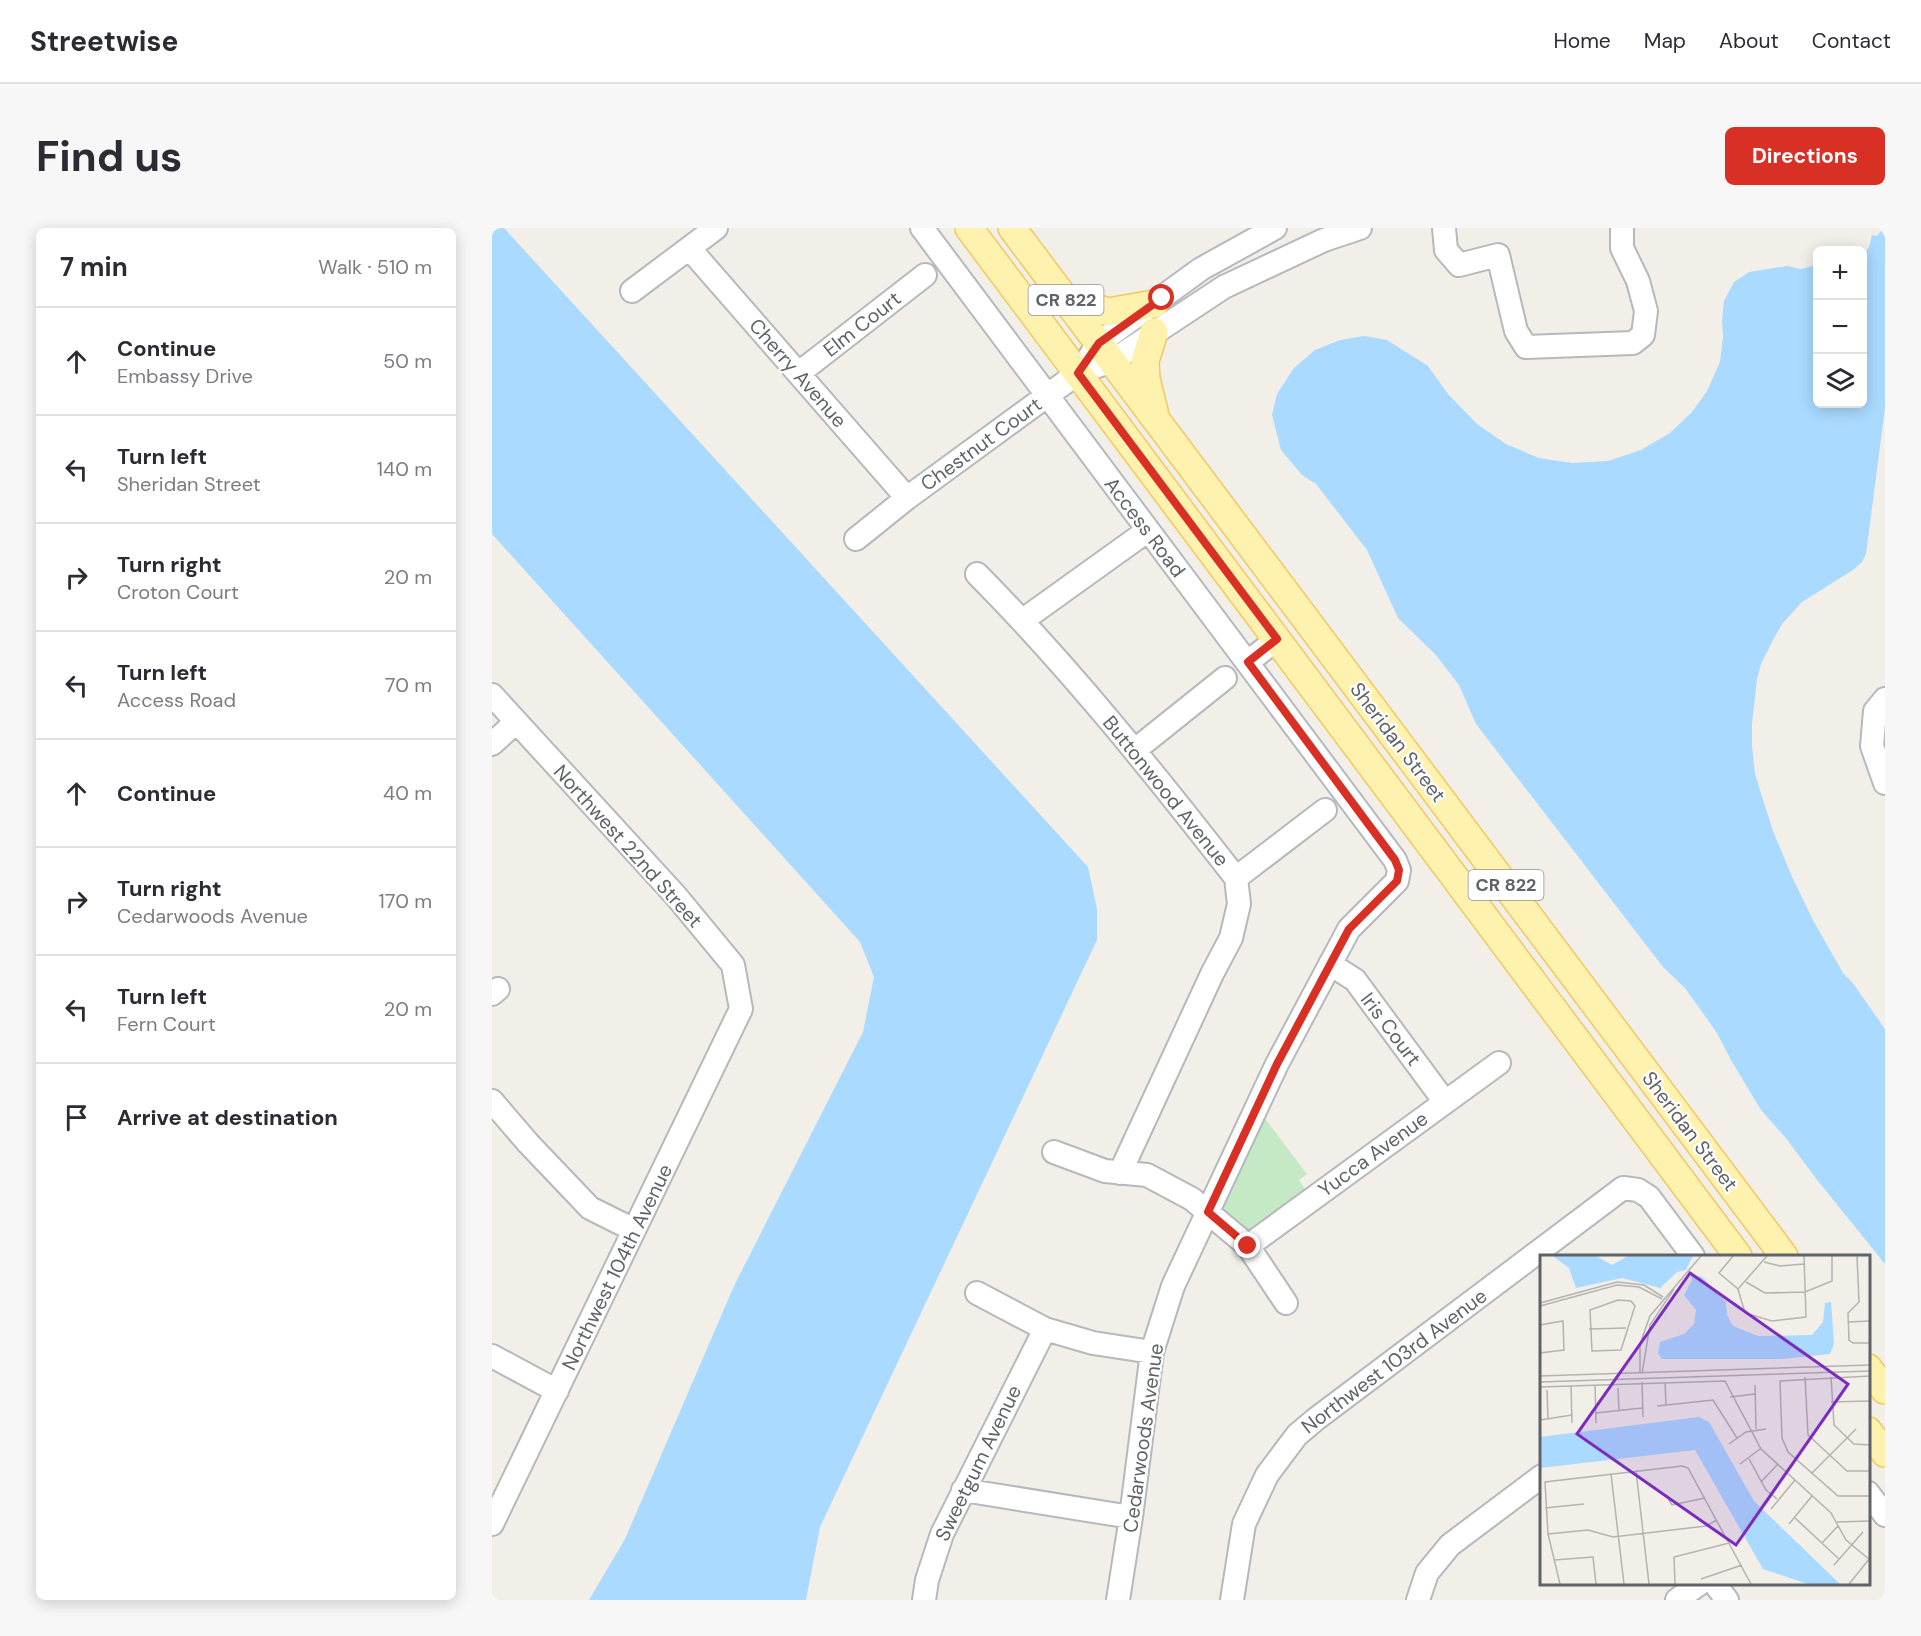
<!DOCTYPE html>
<meta charset="utf-8">
<style>
body{margin:0;font-family:"DM Sans",sans-serif;background:#f7f7f7;color:#2b2b33}
.controls{position:absolute;right:18px;top:18px;display:grid;overflow:hidden;border-radius:9px;box-shadow:0 3px 15px #0003}
.controls button{width:54px;height:54px;display:grid;place-items:center;padding:0;border:0;border-bottom:2px solid #e1e1e2;background:#fff;color:#2b2b33;font:30px sans-serif}
.stop{position:absolute;width:18px;height:18px;margin:-14px;border:4px solid #d93025;border-radius:50%;background:#fff}
.stop.end{background:#d93025;border-color:#fff;box-shadow:0 2px 6px #0008}
.list{margin:0;padding:0;list-style:none}
h2{display:flex;justify-content:space-between;align-items:center;height:78px;margin:0;padding:0 24px;font-size:26px}
h2 small{font-size:20px;font-weight:400;color:#7c7c81}
.list li{display:grid;grid-template-columns:39px 1fr auto;gap:18px;align-items:center;box-sizing:border-box;height:108px;padding:0 24px;border-top:2px solid #e1e1e2}
.list b{display:block;font-size:22px;white-space:nowrap}
.list p{margin:0;font-size:20px;white-space:nowrap;color:#7c7c81}
.list em{font-size:20px;font-style:normal;color:#7c7c81}
.icon{flex:none;width:33px;height:33px;fill:none;stroke:currentColor;stroke-width:2;stroke-linecap:round;stroke-linejoin:round}
.map{position:relative;flex:none;width:1393px;height:1372px;overflow:hidden;border-radius:9px}
header{display:flex;align-items:center;gap:36px;box-sizing:border-box;height:84px;padding:0 30px;background:#fff;border-bottom:2px solid #e1e1e2}
header strong{font-size:28px}
nav{display:flex;gap:33px;margin-inline-start:auto;font-size:21px}
.intro{display:flex;align-items:center;justify-content:space-between;box-sizing:border-box;height:144px;padding:0 36px}
h1{margin:0;font-size:42px}
.button{padding:15px 27px;border-radius:9px;background:#d93025;color:#fff;font-size:21px;font-weight:700}
main{display:flex;gap:36px;padding:0 36px}
aside{flex:1;background:#fff;border-radius:9px;box-shadow:0 3px 15px #0003}
.map>svg:first-child{display:block}
</style>
<header>
<strong>Streetwise</strong>
<nav><a>Home</a><a>Map</a><a>About</a><a>Contact</a></nav>
</header>
<div class="intro"><h1>Find us</h1><a class="button">Directions</a></div>
<main>
<aside>
<h2>7 min<small>Walk · 510 m</small></h2>
<ul class="list">
<li><svg class="icon" aria-label="ahead" viewBox="0 0 24 24"><path d="M12 20V5M6 11l6-6 6 6"/></svg><div><b>Continue</b><p>Embassy Drive</p></div><em>50 m</em></li>
<li><svg class="icon" aria-label="left" viewBox="0 0 24 24"><path d="M17 20v-9H6M10 6l-5 5 5 5"/></svg><div><b>Turn left</b><p>Sheridan Street</p></div><em>140 m</em></li>
<li><svg class="icon" aria-label="right" viewBox="0 0 24 24"><path d="M7 20v-9h11M14 6l5 5-5 5"/></svg><div><b>Turn right</b><p>Croton Court</p></div><em>20 m</em></li>
<li><svg class="icon" aria-label="left" viewBox="0 0 24 24"><path d="M17 20v-9H6M10 6l-5 5 5 5"/></svg><div><b>Turn left</b><p>Access Road</p></div><em>70 m</em></li>
<li><svg class="icon" aria-label="ahead" viewBox="0 0 24 24"><path d="M12 20V5M6 11l6-6 6 6"/></svg><div><b>Continue</b></div><em>40 m</em></li>
<li><svg class="icon" aria-label="right" viewBox="0 0 24 24"><path d="M7 20v-9h11M14 6l5 5-5 5"/></svg><div><b>Turn right</b><p>Cedarwoods Avenue</p></div><em>170 m</em></li>
<li><svg class="icon" aria-label="left" viewBox="0 0 24 24"><path d="M17 20v-9H6M10 6l-5 5 5 5"/></svg><div><b>Turn left</b><p>Fern Court</p></div><em>20 m</em></li>
<li><svg class="icon" aria-label="arrive" viewBox="0 0 24 24"><path d="M6 21V4h12l-3 4 3 4H6"/></svg><div><b>Arrive at destination</b></div></li>
</ul>
</aside>
<div class="map">
<svg width="1393" height="1372" viewBox="0 0 1393 1372">
<rect width="100%" height="100%" fill="#f1efe8"/>
<path fill="#c5e8c5" d="M771 888 815 946 807 952 814 963 766 1000C748 1006 742 995 730 984L729 975Z"/>
<path fill="#aadaff" d="M0 0H12L596 639 605 681V712L328 1299 314 1372H97L133 1311 242 1058 371 804 382 749 368 714 0 306Z
M1389 3 1393 9V180L1374 326 1370 334 1361 342 1310 374 1290 396 1281 412 1269 436 1265 451 1260 495V518L1263 546 1272 575 1281 603 1301 651 1321 692 1351 745 1360 754 1393 801V1036L1326 953 1293 909 1269 882 1239 832 1225 805 1193 760 1171 739 984 496 967 457 944 427 906 390 875 322 824 256 810 247 789 222 780 187 785 166 802 140 823 122 848 112 872 108 895 112 936 138 956 166 985 196 1014 216 1047 230 1080 235 1116 233 1149 222 1178 205 1200 184 1215 163 1228 134 1231 109 1230 92 1232 73 1242 54 1257 44 1295 38 1309 41 1325 37 1326 176H1370L1371 29 1377 19 1380 7 1385 8Z"/>
<g fill="none" stroke-linecap="round" stroke-linejoin="round">
<g stroke="#b5b8bc" stroke-width="26">
<path id="minor" d="M430 0 903 632 907 642 905 653 857 701 785 836 681 1058 660 1124 639 1289 626 1372
M952 0 954 22 967 37 1006 27 1024 103 1034 119 1141 115 1151 107 1154 83 1146 53 1130 20V0
M197 20 415 270
M140 63 224 0
M598 128 607 115 709 41 783 0
M307 145 433 47
M364 311 415 270 586 145 620 133 732 59 832 12 868 0
M485 346C579 441 662 545 744 650L747 676 739 710 720 746 628 945
M531 392 655 303
M756 434 785 411
M0 467 184 668 241 737 249 781 0 1296
M1393 471 1383 483 1380 518 1393 555
M0 516 24 494
M643 522 733 450
M744 650 833 582
M838 736 863 752 953 874
M0 766 6 761
M0 873 36 915 98 980 142 1002
M562 924 613 943 655 947 700 971 756 1018 794 1075
M756 1018 1007 835
M485 1065 553 1101 601 1115 660 1124
M0 1128 65 1163
M471 1262 639 1289
M1376 1265 1393 1287
M1223 1356 1235 1372
M432 1372 435 1352 450 1306 553 1101
M740 1372 752 1296 775 1247 805 1207 824 1191 1131 960 1146 962 1157 969 1201 1028
M926 1372 935 1345 958 1317 1050 1248
M1185 1372 1207 1356"/>
</g>
<g stroke="#f2c960" stroke-width="30">
<path id="major" d="M477 0 1246 1028
M520 0 1292 1028
M572 69 616 84 662 76
M662 183 654 151 653 133 662 104
M1376 1140 1393 1162
M1376 1203 1393 1225"/>
</g>
<use href="#minor" stroke="#fff" stroke-width="22"/>
<use href="#major" stroke="#fff2af" stroke-width="27"/>
</g>
<g fill="none" stroke-linecap="round" stroke-linejoin="round">
<path stroke="#d93025" stroke-width="8" d="M670 70 607 115 586 145 785 411 756 434 903 632 907 642 905 653 857 701 785 836 716 984 756 1018"/>
</g>
<g text-anchor="middle" stroke-width="4.5" stroke-linejoin="round" paint-order="stroke">
<g fill="#fff" stroke="#8f9295" stroke-width="1.5">
<rect x="536.5" y="57" width="75" height="30" rx="4.5"/>
<rect x="976.5" y="642" width="75" height="30" rx="4.5"/>
</g>
<g font-size="18" font-weight="bold" fill="#5f6368">
<text x="574" y="78">CR 822</text>
<text x="1014" y="663">CR 822</text>
</g>
<g font-size="20" fill="#5f6368" stroke="#fff">
<text transform="translate(370 96) rotate(-38)" y="7">Elm Court</text>
<text transform="translate(306 145) rotate(49)" y="7">Cherry Avenue</text>
<text transform="translate(489 216) rotate(-36)" y="7">Chestnut Court</text>
<text transform="translate(653 299) rotate(53)" y="7">Access Road</text>
<text transform="translate(906 514) rotate(53)" y="7">Sheridan Street</text>
<text transform="translate(674 563) rotate(51)" y="7">Buttonwood Avenue</text>
<text transform="translate(136 618) rotate(48)" y="7">Northwest 22nd Street</text>
<text transform="translate(899 801) rotate(53)" y="7">Iris Court</text>
<text transform="translate(1198 903) rotate(53)" y="7">Sheridan Street</text>
<text transform="translate(881 926) rotate(-36)" y="7">Yucca Avenue</text>
<text transform="translate(125 1039) rotate(-64)" y="7">Northwest 104th Avenue</text>
<text transform="translate(902 1133) rotate(-37)" y="7">Northwest 103rd Avenue</text>
<text transform="translate(651 1210) rotate(-82)" y="7">Cedarwoods Avenue</text>
<text transform="translate(486 1235) rotate(-64)" y="7">Sweetgum Avenue</text>
</g>
</g>
<g transform="translate(1048 1027)">
<rect width="330" height="330" fill="#f1efe8"/>
<path d="M13 1H56L72 10 88 1H153L146 15 137 17 120 33 82 23 36 33 29 13ZM150 19 162 22 186 47 187 60 193 71 218 81 272 80 283 67 285 48 291 47 294 89 290 99 242 104H122L118 98 120 87 144 79 154 69 156 55 144 40 152 25ZM159 162 169 167 214 246 300 329H268L223 314 155 195 0 213V182Z" fill="#aadaff"/>
<path fill="none" stroke="#b3b3b1" stroke-width="1.5" d="M193 1 179 18 198 34 205 58 232 66 266 62 264 1M317 1 319 47 308 58 309 85 313 88H330M224 7 240 11 264 9M206 27 225 38 265 37 292 26V1M198 34 227 1M78 45 91 46 95 51 81 95 52 96 50 55ZM0 48 77 27 104 30 123 42M0 51 77 30 99 32 122 44M308 67 330 66M0 70 23 66 24 95 0 98M49 74 86 73M100 117V89L110 61 161 1M102 119 110 70 134 34M0 121 330 110M330 121 240 126 242 183 248 197 298 241H330M265 122 268 180 307 216H330M291 122 294 170 314 189 330 190M0 127 330 116M102 127 103 162M125 128 126 149M31 130 32 168M55 130 56 168M215 130 216 174M0 132 185 126 221 194 291 258 306 285 330 305M78 133 79 155M7 135 8 164M190 142 215 139M291 147 330 146M117 151 173 145 197 183M56 158 102 153M0 165 32 160M189 189 206 177 226 174M209 204 226 235 237 244M200 209 220 194M96 216 109 329M71 219 84 329M271 219 316 174M221 227 238 209M126 240 132 250 165 243M5 253 44 249M231 254 255 225M255 263 299 304M297 267 330 266M249 269 272 241M8 279 48 275 73 282 166 271 177 265M282 288 298 271M14 305 53 302 56 329M294 310 323 277M161 324 202 310M20 329 8 279 5 227 142 211 148 213 211 329M135 329 134 302 189 288M309 329 330 303"/>
<path fill="#7b2cbf" fill-opacity="0.15" stroke="#7b2cbf" stroke-width="3" d="M150 18 308 129 196 290 37 179Z"/>
<rect width="330" height="330" fill="none" stroke="#5f6368" stroke-width="3"/>
</g>
</svg>
<div class="controls">
<button>+</button>
<button>−</button>
<button><svg class="icon" aria-label="layers" viewBox="0 0 24 24"><path d="M12 4l9 5-9 5-9-5zM3 14l9 5 9-5"/></svg></button>
</div>
<div class="stop" style="left:670px;top:70px"></div>
<div class="stop end" style="left:756px;top:1018px"></div>
</div>
</main>
